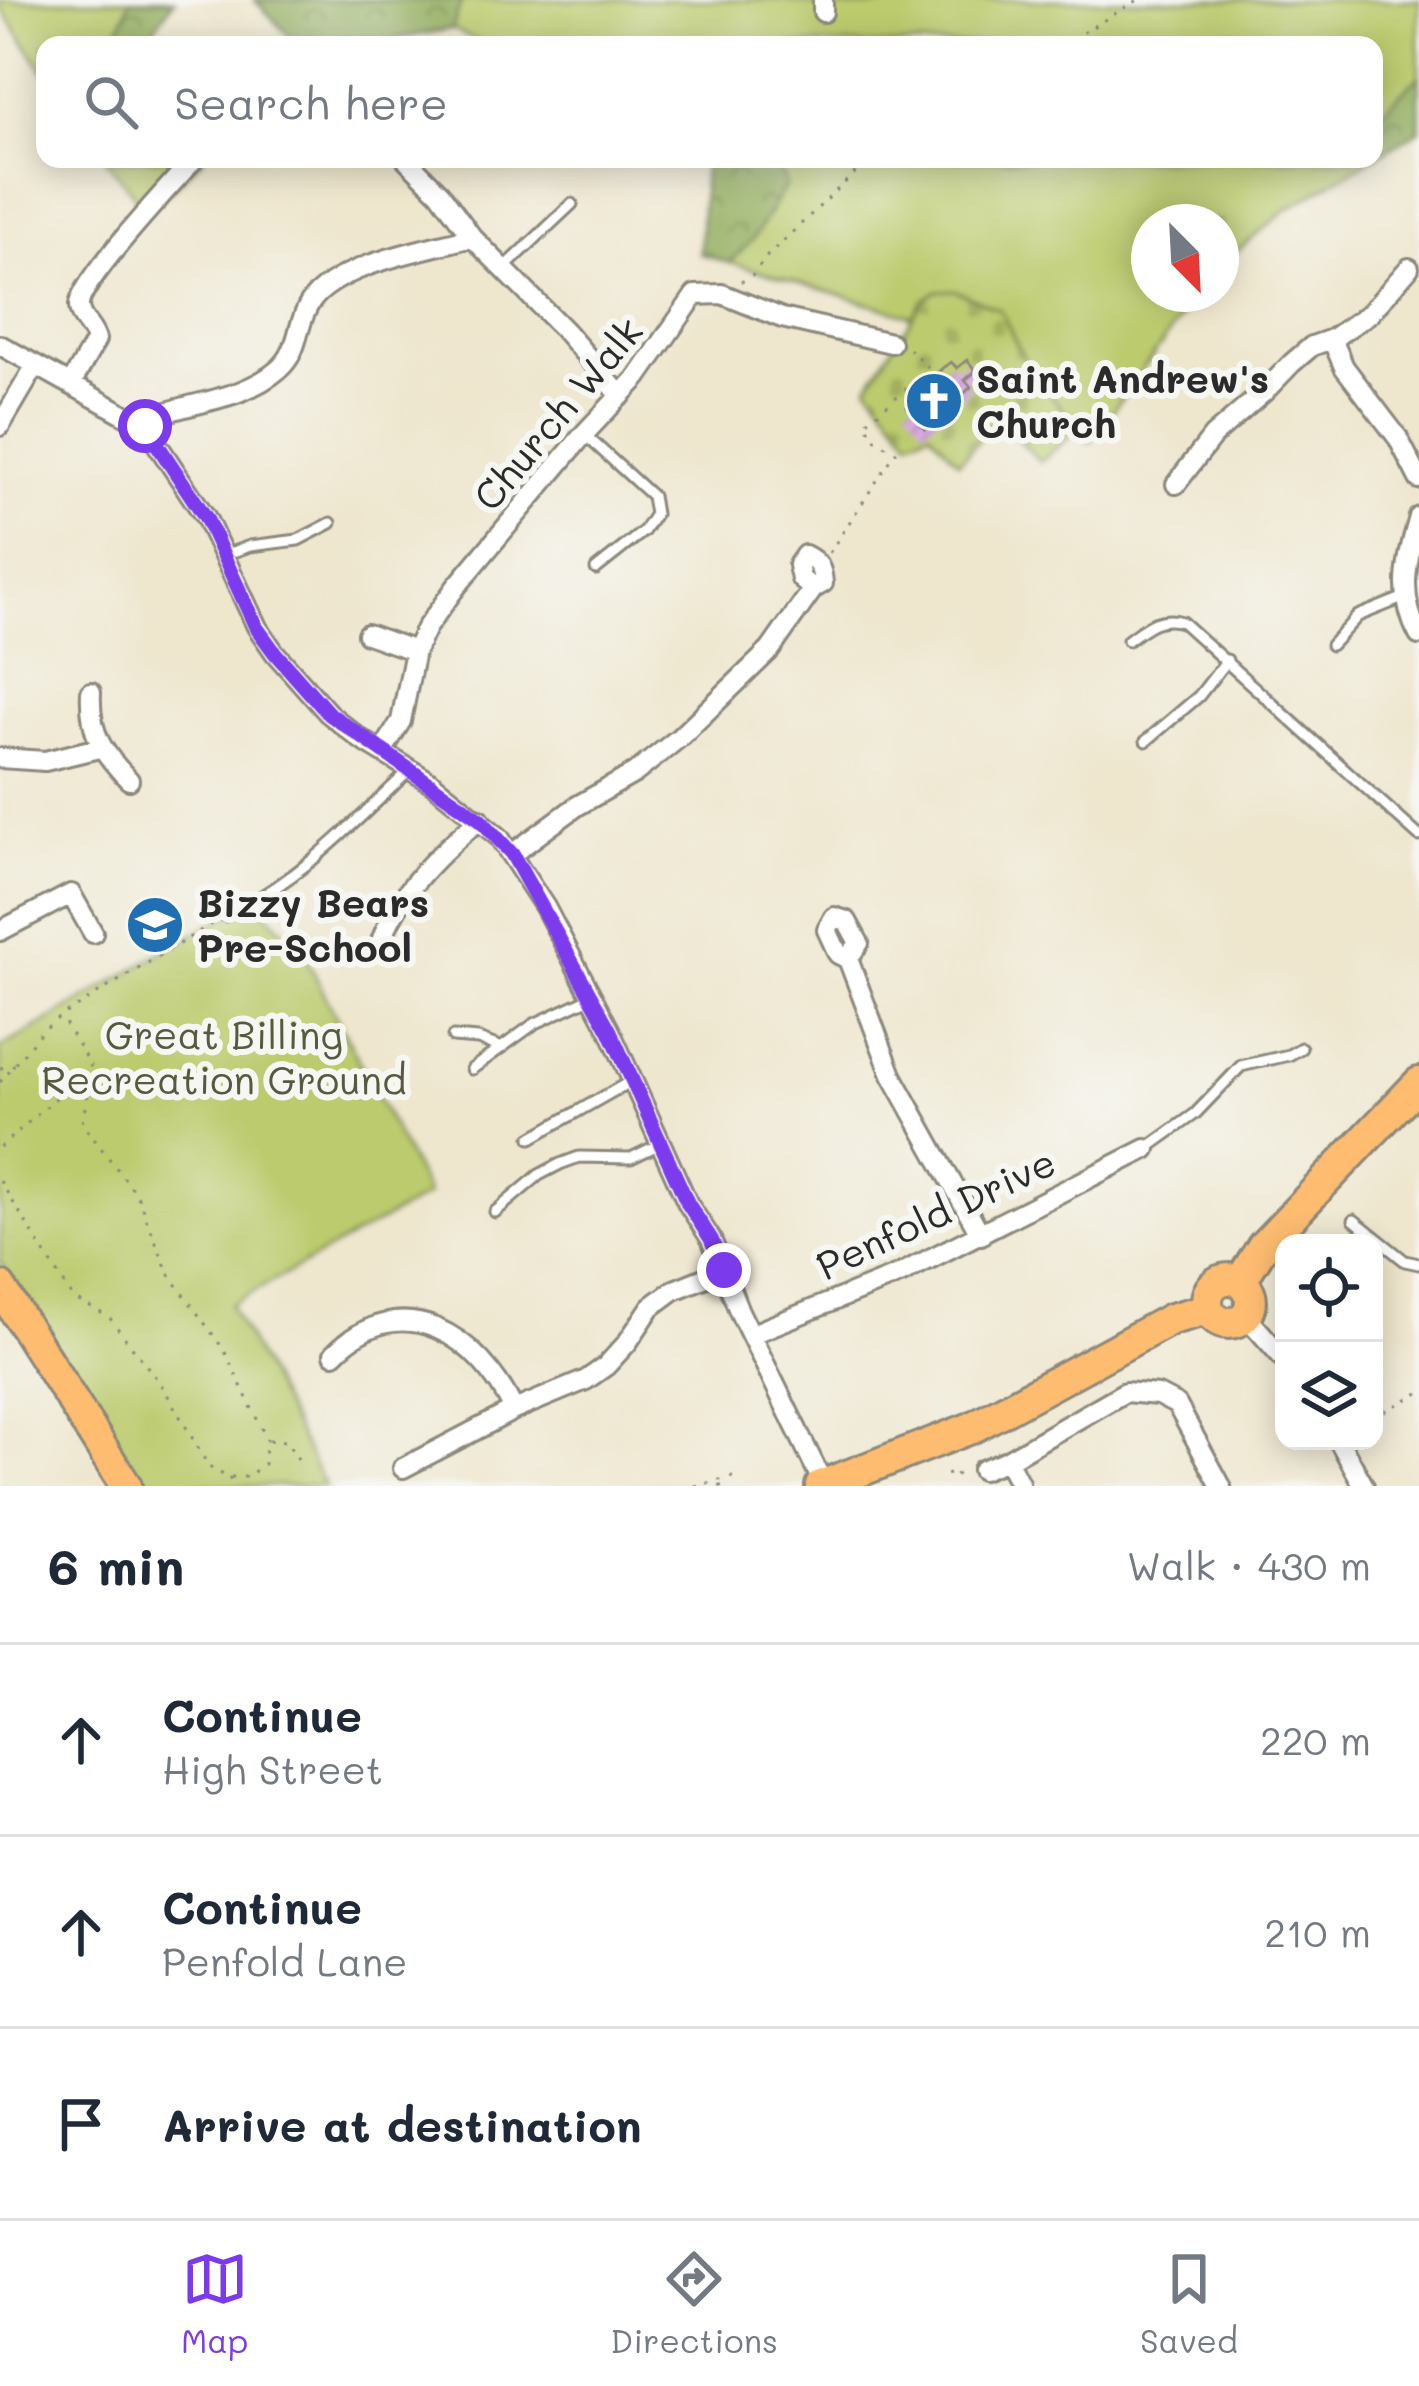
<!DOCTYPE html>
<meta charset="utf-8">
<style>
body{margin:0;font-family:Mali,sans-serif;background:#f6f6f7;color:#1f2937}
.controls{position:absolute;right:36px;bottom:36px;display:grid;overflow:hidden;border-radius:24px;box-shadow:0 6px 30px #0003}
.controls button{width:108px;height:108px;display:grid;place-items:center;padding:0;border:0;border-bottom:3px solid #e0e1e3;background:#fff;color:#1f2937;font:60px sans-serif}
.compass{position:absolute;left:1131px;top:204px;width:108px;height:108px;border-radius:50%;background:#fff;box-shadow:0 6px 30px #0003;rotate:156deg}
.stop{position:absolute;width:36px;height:36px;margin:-27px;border:9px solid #7c3aed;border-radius:50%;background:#fff}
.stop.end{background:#7c3aed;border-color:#fff;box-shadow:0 3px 12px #0008}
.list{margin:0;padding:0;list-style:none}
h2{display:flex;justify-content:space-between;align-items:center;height:156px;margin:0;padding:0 48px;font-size:51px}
h2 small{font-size:39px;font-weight:400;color:#747a83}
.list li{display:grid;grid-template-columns:78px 1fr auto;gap:36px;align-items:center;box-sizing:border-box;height:192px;padding:0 48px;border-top:3px solid #e0e1e3}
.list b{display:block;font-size:45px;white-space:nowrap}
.list p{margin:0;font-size:39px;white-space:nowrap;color:#747a83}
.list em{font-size:39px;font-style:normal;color:#747a83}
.icon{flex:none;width:66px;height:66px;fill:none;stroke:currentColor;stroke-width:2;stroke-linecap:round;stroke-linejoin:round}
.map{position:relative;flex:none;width:1419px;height:1486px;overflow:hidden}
.search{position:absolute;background:#fff;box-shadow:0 6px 30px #0003;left:36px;right:36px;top:36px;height:132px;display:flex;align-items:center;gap:30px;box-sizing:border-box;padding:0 42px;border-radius:24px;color:#747a83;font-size:45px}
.sheet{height:732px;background:#fff}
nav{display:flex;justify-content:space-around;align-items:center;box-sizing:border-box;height:168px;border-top:3px solid #e0e1e3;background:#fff;font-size:33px;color:#747a83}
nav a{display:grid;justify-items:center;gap:6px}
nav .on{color:#7c3aed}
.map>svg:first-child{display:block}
</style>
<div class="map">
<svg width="1419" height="1486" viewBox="0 0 1419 1486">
<defs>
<pattern id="forest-crowns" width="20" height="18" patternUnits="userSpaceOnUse" patternTransform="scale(3)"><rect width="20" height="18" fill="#94af60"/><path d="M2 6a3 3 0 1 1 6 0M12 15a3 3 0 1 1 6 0" fill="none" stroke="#798f4f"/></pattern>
<pattern id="cemetery-stones" width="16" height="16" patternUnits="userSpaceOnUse" patternTransform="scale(3)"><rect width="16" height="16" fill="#bbcb6d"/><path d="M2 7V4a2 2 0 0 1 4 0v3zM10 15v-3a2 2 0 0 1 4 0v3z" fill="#a1ae5f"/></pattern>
<pattern id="building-hatch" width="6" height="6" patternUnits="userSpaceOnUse" patternTransform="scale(3)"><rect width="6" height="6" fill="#dba7e6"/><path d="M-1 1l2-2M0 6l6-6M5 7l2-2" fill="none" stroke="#b288bb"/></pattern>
</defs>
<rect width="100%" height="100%" fill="#f6f6f2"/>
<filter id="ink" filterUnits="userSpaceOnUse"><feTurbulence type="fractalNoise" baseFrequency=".00833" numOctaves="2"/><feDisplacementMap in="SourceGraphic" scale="24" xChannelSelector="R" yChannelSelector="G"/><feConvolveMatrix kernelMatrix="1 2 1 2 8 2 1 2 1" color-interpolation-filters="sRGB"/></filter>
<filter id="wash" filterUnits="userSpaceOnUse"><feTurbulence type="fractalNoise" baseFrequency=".004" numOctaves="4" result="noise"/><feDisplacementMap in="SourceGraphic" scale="48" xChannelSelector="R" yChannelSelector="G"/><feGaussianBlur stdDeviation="2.7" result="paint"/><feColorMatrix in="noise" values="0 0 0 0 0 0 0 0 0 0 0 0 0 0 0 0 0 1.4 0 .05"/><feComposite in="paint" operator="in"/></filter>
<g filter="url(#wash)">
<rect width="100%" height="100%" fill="#eee6cd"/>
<path fill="#bbcb6d" stroke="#737b4c" stroke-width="3" d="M0 0H174L148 37 155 45H45V73L0 6Z
M255 0H785C828 10 876 10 919 0H1419V131L1374 157V45H487L452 29 359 45H298Z
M106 159H203L147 212Z
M704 159H1371L1289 208 1221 264V222H1149V294H1198L1090 442 1029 369 1000 310 954 290 936 291 912 316 701 254Z
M256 902 302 950 428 1195 230 1305 325 1486H145L0 1261V1048C87 1002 167 942 256 902Z"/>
<path fill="url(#forest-crowns)" stroke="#606d46" stroke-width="3" d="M130 0H174L143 45H113Z
M255 0H462L452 29 359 45H298Z
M1419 76V131L1374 157V119Z
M704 159H776L786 185 753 239 730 263 700 254Z"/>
<path fill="url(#cemetery-stones)" stroke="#737b4c" stroke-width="3" d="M954 290 1000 310 1029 369 1079 428 1040 462 999 418 959 462 930 431 910 439 868 385 923 300 936 291Z"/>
<g id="blocks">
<path fill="url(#building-hatch)" d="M967 360 976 371 965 380 971 387 925 429 907 407 922 394 918 389 944 367 951 362 957 368Z"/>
</g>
</g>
<g filter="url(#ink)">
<use href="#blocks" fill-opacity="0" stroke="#8c887c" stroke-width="3"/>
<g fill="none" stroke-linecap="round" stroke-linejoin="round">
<g stroke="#8c887c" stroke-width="15">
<path id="service" d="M503 269 572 204
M584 434 652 496 655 514 644 531 596 569
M224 555 250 546 298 540 331 523
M1128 640C1146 627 1159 615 1182 622L1419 836
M1331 645 1358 616 1405 597
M1146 741 1199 696 1227 660
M225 916C297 883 353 824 410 770
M453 1037 478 1039 502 1048
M472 1069 534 1024 592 997
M531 1138 633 1080
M1146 1149 1195 1114 1241 1066 1289 1055 1301 1048
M495 1212 539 1175 560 1164 579 1157 631 1158 662 1143
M1354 1220 1405 1261 1419 1264"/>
</g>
<g stroke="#8c887c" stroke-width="24">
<path id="minor" d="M823 12V0
M406 159 440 193 472 237
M1409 268 1370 313 1332 339 1344 367 1398 438 1419 479
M0 345 145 426 206 518 257 627 275 653 328 713 359 738 432 783 499 837 545 907 610 1031 688 1204 711 1239 739 1311 824 1485
M72 382 96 340C93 327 80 320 79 307 77 285 175 180 194 159
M140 422C184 401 240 403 279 369 300 351 296 324 310 303 336 264 428 249 472 237L566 332 621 396
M0 426 36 365
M1176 484 1213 436 1265 391 1292 363 1312 346 1332 339
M1419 517C1407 560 1397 594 1419 635
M367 634 415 651
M91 692C89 733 102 752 129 780
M382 752 401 721 415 651 426 628 456 587 584 434 638 377 695 295 722 294 782 318 891 343
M0 758 45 761 99 748
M512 854 577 806 635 773 680 737 770 650 813 589 801 579 798 565 805 555C819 562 822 568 823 583L813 589
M0 931 71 894 93 933
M380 944C398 892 438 854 480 819
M848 959 859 943 847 921 834 917 827 930 838 954 848 959 892 1075 981 1235
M1245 1315 1284 1359
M752 1334 900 1274 1146 1149
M334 1354C402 1285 479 1336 514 1410
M1339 1441 1364 1486
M1007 1460 1019 1483
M403 1468 514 1410 586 1380 606 1366 627 1343 651 1307 674 1290 724 1270
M982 1470 1007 1460 1125 1392 1158 1395 1177 1405 1221 1486"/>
</g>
<g stroke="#8c887c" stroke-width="36">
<path id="primary" d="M1207 1301a22 22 0 1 1 44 0a22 22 0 1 1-44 0Z
M1240 1282 1263 1246 1419 1083
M0 1287 126 1486
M821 1486 971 1428 1171 1319 1208 1309"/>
</g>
<path stroke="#8c887c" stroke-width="3" stroke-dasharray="3 9" stroke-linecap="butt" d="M1062 45 1138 0
M741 282 752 276 768 255 870 159
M829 553 896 452 876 440 865 423 930 369 909 349
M0 1068 15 1065
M0 1082 41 1032 61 1016 213 923
M0 1147 62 1093 85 1097
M0 1181 73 1298 109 1317 163 1387 209 1467 227 1477H247L264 1464 267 1440 224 1350 168 1272 137 1195 82 1123 87 1097 98 1079 61 1016
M1374 1417 1419 1393
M269 1440 286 1441 298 1459
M947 1473 949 1478 964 1471
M229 1478 236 1486
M695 1486 736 1476
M719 1486H729"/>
<use href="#service" stroke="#fff" stroke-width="9"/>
<use href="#minor" stroke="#fff" stroke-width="18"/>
<use href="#primary" stroke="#fdbc6f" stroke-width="30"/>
</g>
</g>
<g fill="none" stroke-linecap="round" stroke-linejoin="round" filter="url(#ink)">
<path stroke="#7c3aed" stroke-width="15" d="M145 426 206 518 256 627 275 653 328 713 480 819 512 854 610 1031 688 1204 711 1239 724 1270"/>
</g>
<defs>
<g id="church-disc" transform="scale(3)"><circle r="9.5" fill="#1f6fb2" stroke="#f6f6f2"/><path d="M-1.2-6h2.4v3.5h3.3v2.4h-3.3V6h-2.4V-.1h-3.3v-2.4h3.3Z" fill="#fff"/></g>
<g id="school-disc" transform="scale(3)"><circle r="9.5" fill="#1f6fb2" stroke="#f6f6f2"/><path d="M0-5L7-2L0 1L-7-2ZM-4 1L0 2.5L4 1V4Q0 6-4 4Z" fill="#fff"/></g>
</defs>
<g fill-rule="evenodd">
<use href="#church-disc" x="934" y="401"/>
<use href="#school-disc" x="155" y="925"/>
</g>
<g text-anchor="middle" stroke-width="12" stroke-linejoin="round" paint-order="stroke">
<g font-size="39" font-weight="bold" fill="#2b2b2b" stroke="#f6f6f2" text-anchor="start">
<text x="976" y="393">Saint Andrew's<tspan x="976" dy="45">Church</tspan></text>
<text x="197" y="917">Bizzy Bears<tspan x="197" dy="45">Pre-School</tspan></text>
</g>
<g font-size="39" fill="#2b2b2b" stroke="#f6f6f2">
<text transform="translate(558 414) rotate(-50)" y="14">Church Walk</text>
<text transform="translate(936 1214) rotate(-25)" y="14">Penfold Drive</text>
</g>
<g font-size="39" fill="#565b3f" stroke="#f6f6f2">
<text x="224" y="1049">Great Billing<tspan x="224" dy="45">Recreation Ground</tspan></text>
</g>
</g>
</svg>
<div class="controls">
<button><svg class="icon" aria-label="locate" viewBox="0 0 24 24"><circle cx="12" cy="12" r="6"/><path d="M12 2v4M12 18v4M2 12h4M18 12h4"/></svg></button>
<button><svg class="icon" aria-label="layers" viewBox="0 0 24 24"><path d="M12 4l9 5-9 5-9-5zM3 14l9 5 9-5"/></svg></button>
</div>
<svg class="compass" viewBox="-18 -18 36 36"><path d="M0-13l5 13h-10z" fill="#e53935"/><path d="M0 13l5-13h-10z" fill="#747a83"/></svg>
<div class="stop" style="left:145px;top:426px"></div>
<div class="stop end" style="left:724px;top:1270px"></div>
<div class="search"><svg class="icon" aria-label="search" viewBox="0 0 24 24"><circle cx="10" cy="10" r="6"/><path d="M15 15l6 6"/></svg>Search here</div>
</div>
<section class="sheet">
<h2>6 min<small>Walk · 430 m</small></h2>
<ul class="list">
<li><svg class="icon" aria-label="ahead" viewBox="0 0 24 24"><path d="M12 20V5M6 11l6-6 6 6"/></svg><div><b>Continue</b><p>High Street</p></div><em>220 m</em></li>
<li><svg class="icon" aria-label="ahead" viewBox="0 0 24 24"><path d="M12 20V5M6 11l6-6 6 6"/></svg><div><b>Continue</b><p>Penfold Lane</p></div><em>210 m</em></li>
<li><svg class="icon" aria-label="arrive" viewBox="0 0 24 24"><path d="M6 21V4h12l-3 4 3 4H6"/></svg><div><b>Arrive at destination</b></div></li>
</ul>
</section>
<nav>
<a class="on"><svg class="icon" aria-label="map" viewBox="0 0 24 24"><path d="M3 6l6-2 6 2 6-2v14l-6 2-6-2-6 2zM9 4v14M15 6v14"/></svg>Map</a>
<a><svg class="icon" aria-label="directions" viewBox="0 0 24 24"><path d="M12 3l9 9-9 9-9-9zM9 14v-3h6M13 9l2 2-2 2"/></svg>Directions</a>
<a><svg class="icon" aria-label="saved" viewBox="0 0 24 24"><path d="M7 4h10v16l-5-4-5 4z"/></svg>Saved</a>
</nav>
